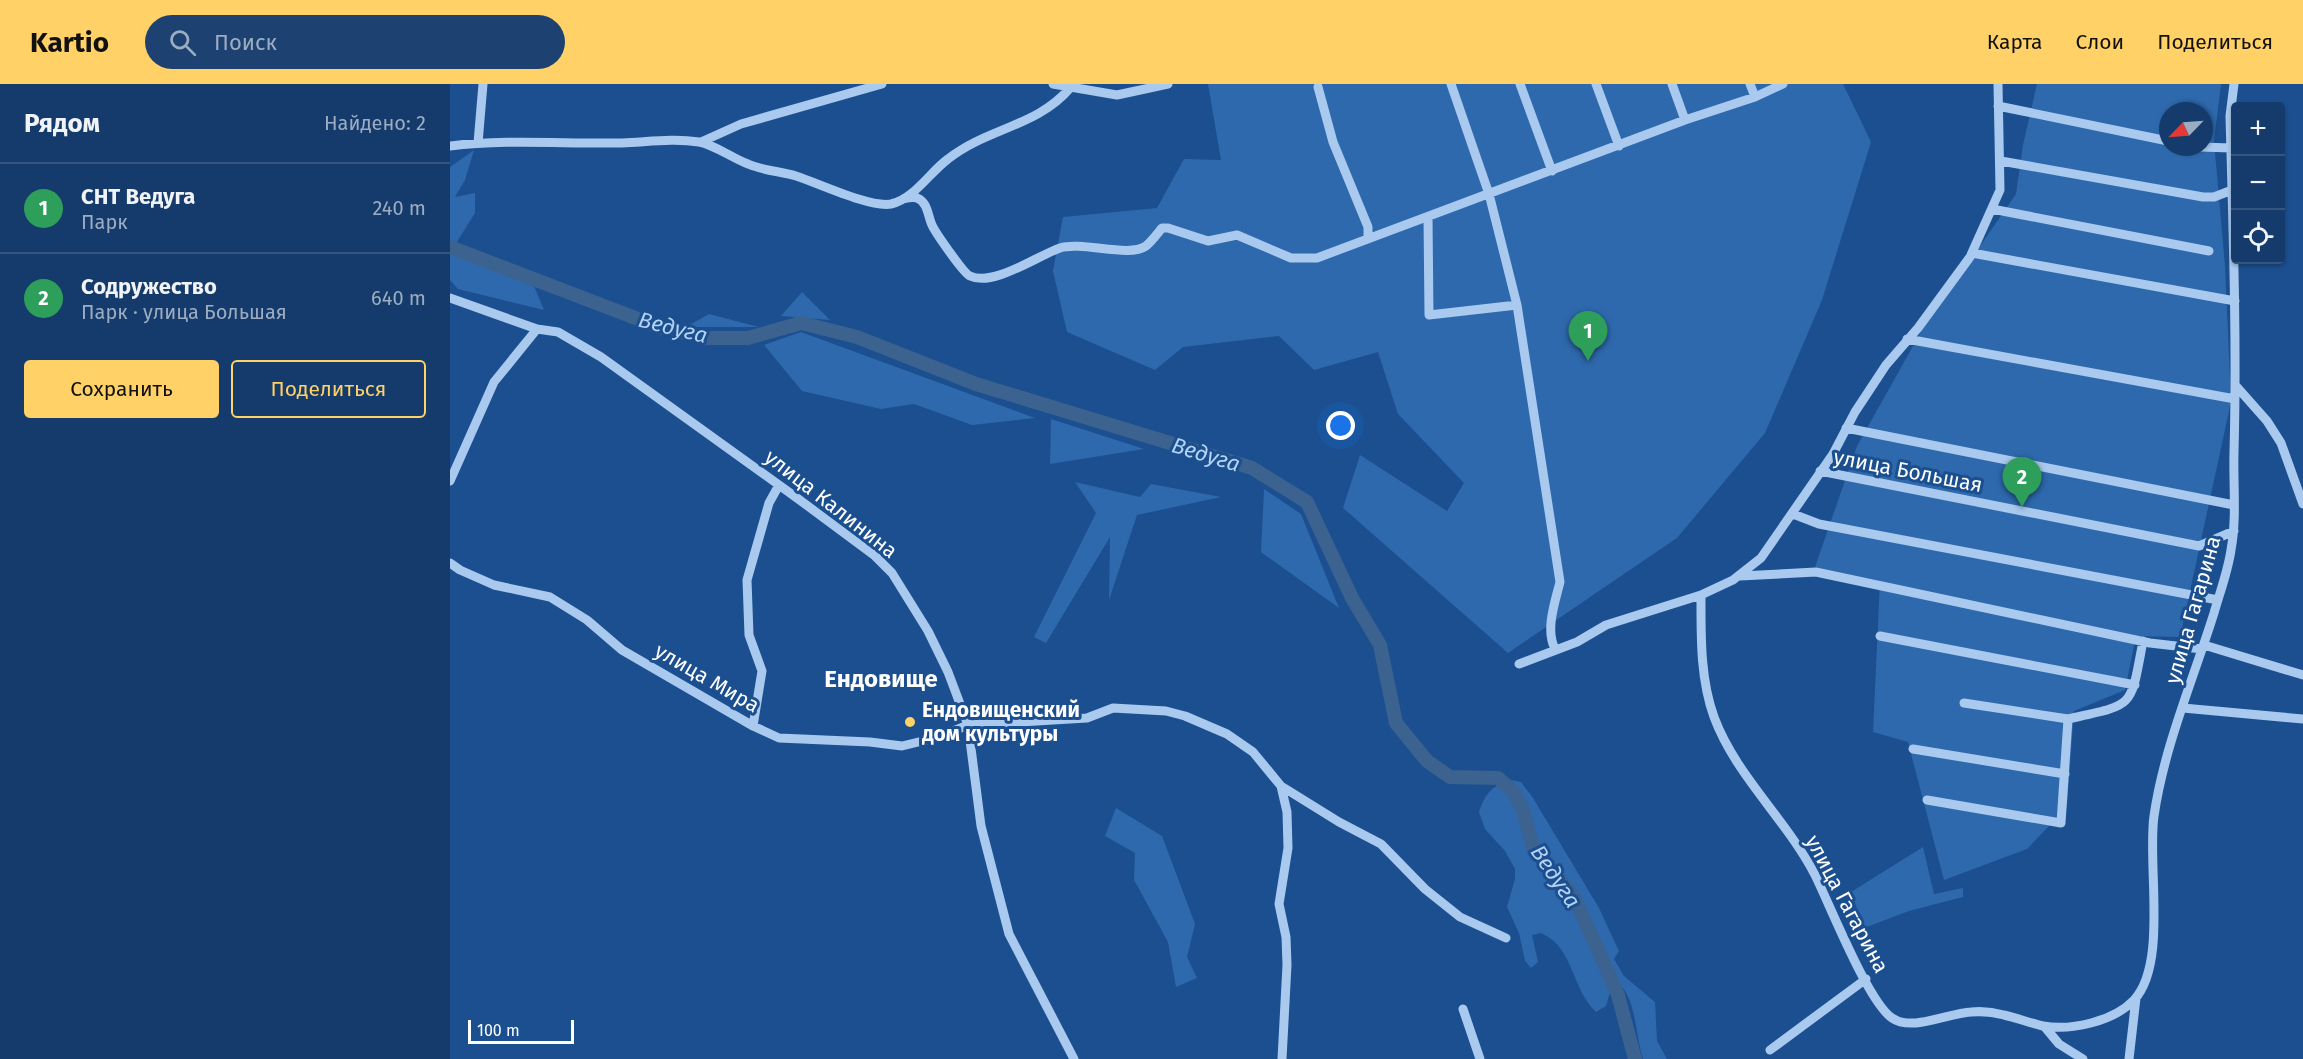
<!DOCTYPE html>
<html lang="ru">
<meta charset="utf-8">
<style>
body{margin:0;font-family:"Fira Sans",sans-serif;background:#1d4271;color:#f1f3f6}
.controls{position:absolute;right:18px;top:18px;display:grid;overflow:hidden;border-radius:6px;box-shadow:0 2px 4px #0004}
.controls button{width:54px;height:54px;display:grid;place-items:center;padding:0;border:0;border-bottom:2px solid #33557e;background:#143b6b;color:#f1f3f6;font:30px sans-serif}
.compass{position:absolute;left:1709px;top:18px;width:54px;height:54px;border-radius:50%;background:#143b6b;box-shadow:0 2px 4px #0004;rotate:245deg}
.scale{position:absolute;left:18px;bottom:15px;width:106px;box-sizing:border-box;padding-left:6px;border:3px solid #fff;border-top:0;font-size:16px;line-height:21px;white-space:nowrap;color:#fff;-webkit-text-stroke:4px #1b4f8f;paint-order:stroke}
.you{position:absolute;left:891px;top:342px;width:21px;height:21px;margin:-15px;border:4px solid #fff;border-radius:50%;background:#1a73e8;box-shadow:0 0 0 9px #1a73e833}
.badge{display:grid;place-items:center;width:39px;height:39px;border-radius:50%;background:#ffd166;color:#fff;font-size:20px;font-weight:700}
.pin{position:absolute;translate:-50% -50px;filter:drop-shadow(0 2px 3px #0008)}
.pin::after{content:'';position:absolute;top:32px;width:21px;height:18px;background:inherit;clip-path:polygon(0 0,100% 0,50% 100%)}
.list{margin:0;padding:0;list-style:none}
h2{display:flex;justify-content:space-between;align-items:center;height:78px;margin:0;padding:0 24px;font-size:26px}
h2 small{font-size:20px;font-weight:400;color:#9dadc1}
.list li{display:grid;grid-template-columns:39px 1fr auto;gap:18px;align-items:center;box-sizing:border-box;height:90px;padding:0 24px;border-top:2px solid #33557e}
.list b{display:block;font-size:22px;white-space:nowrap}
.list p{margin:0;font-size:20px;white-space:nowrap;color:#9dadc1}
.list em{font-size:20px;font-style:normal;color:#9dadc1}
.actions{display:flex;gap:12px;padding:18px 24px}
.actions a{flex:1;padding:14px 0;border:2px solid #ffd166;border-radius:6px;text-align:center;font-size:21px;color:#ffd166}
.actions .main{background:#ffd166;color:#111}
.icon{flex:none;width:33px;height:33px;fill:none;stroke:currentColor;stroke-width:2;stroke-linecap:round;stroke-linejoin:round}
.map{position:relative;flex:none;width:1853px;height:975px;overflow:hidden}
header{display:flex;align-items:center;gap:36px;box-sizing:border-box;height:84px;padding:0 30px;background:#ffd166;color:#111}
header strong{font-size:28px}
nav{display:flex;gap:33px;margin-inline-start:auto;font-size:21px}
.search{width:420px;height:54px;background:#1d4271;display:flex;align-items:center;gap:15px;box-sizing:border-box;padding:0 21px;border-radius:33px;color:#9dadc1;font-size:22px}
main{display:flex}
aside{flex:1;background:#143b6b}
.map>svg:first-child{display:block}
</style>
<header>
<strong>Kartio</strong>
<div class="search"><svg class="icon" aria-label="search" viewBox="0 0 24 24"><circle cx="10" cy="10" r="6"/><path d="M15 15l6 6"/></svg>Поиск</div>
<nav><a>Карта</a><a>Слои</a><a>Поделиться</a></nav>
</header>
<main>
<aside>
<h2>Рядом<small>Найдено: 2</small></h2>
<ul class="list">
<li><span class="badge" style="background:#2e9e5b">1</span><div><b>СНТ Ведуга</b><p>Парк</p></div><em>240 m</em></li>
<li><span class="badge" style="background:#2e9e5b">2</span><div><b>Содружество</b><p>Парк · улица Большая</p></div><em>640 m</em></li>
</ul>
<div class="actions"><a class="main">Сохранить</a><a>Поделиться</a></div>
</aside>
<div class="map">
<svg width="1853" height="975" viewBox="0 0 1853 975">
<rect width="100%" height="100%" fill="#1b4f8f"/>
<path fill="#2e69ad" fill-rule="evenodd" d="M758 0H1393L1421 58 1372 216 1315 349 1227 454 1058 569 893 424 910 371 997 427 1014 399 948 330 928 268 864 286 829 252 733 263 705 286 617 248 603 187 613 133 707 124 734 75 771 76Z
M1587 0H1771L1764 57 1775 182 1781 318 1730 553 1686 552 1675 606 1624 627 1617 723 1577 765 1494 796 1458 658 1423 648 1430 497 1365 483 1407 362 1472 246 1566 110 1573 61ZM1718 27H1754V63H1718Z
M24 66 15 96 5 113 25 109V129L0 169V83Z
M0 170 84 202 94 226 8 205 0 196Z
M352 208 380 236 331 232Z
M259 230 309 243H236Z
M351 248 585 334 522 341 464 320 431 325 352 307 314 261Z
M601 335 694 365 600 380Z
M625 398 690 413 701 400 771 413 687 431 659 516 660 453 596 559 584 553 646 429Z
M814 405 851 430 889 524 811 468Z
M1061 696 1071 698 1083 714 1149 824 1169 867 1164 875 1174 892 1205 918 1207 957 1217 975H1193C1185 952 1187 914 1167 898L1161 905 1156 922 1146 928C1121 905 1124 863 1091 849L1082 851 1088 878 1081 884 1075 877 1069 849 1057 823 1065 795V785L1055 767 1035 745 1029 728C1036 708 1041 703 1061 696Z
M666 724 712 752 745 840 737 873 747 894 726 903 718 858 684 796 685 769 655 752Z
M1473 763 1484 810 1513 804V813L1459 827 1414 844 1401 808Z"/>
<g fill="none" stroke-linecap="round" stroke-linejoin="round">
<path stroke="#3c6290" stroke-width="14" d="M0 163 209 243 256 254H298L351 239 407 253 526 300 802 384 857 418 902 514 930 561 946 639 977 677 1000 693 1048 694 1063 707 1073 726 1083 763 1124 813 1149 868 1168 911 1185 975"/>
<path stroke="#a9c9ee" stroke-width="9" d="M603 0 667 11 718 0
M1001 0 1039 110 1067 221
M1070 0 1102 87
M1146 0 1169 62
M1222 0 1235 36
M1300 0 1305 13
M868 3 883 58 918 143V155
M1548 22 1718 57
M251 58 291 40 432 0
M28 59 33 0
M0 62C57 55 114 60 172 59 198 58 223 54 249 58 265 61 282 74 298 80 314 87 330 87 346 92 368 99 420 124 441 120 464 115 480 88 498 75 539 43 587 43 621 3
M1751 63 1781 64
M1551 77 1753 113H1764L1782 106
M453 115C457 114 464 113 467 114 478 118 478 133 482 141 485 148 514 190 520 192 543 203 587 172 610 164 632 157 679 174 696 162 702 157 707 150 712 144H718L758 157 787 151 841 174H867L1235 36 1305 13 1333 0
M1542 125 1759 167
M978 133 979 231 1067 221 1110 498C1105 518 1095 546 1105 565
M1522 169 1785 217
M0 214 87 245 108 248 151 273 347 414 425 472 442 489 478 547 498 588 518 641 531 742 559 850 624 975
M1457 255 1785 315
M1786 302 1817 337 1831 359 1853 420
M1396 344 1784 421
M1370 387 1749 462 1784 447
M0 397 44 298 87 245
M1343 430 1369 440 1768 516
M0 479 10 486 44 501 100 513 137 536 172 566 303 642 329 654 420 658 452 662 489 653 518 641 637 634 663 624 716 627 735 632 777 650 803 668 831 702 889 738 931 760 975 805 1010 833 1056 854
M1290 492 1366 488 1700 559 1752 565
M1251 511C1251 552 1250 594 1264 633 1286 692 1336 735 1365 791 1380 821 1418 918 1442 934 1462 948 1498 929 1521 928 1532 927 1543 928 1554 931 1567 934 1580 939 1593 942 1622 947 1664 937 1684 916 1718 880 1697 780 1704 732 1714 663 1743 596 1764 529 1770 508 1778 487 1781 466 1787 433 1783 400 1784 368 1787 256 1783 144 1780 32L1784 0
M1430 552 1685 601
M1754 561 1853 591
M1069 580 1127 558 1156 541 1251 511 1283 496 1311 474 1383 370 1405 328 1436 281 1468 244 1520 173 1550 106 1548 0
M1514 619 1618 635
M1733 624 1853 635
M303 642 312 587 299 551 297 496 319 419 329 401
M1463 665 1615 690
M831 702 837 728 838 764 829 820 836 853 837 881 832 975
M1477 716 1611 739 1618 635C1686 620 1680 625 1693 557
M1013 925 1030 975
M1594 942 1609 960 1633 975
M1320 966 1416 895
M1679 975 1686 914"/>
</g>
<circle fill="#ffd166" stroke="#1b4f8f" stroke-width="2" cx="460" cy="638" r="6"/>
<g text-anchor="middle" stroke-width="6" stroke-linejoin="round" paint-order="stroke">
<g font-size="21" fill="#fff" stroke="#1b4f8f">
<text transform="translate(1458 387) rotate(11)" y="7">улица Большая</text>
<text transform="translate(381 420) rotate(38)" y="7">улица Калинина</text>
<text transform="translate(1743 526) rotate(-74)" y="7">улица Гагарина</text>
<text transform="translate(257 594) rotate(30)" y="7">улица Мира</text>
<text transform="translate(1397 820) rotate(62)" y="7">улица Гагарина</text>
</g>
<g font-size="21" font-weight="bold" fill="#fff" stroke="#1b4f8f" text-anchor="start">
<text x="472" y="633">Ендовищенский<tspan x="472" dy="24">дом культуры</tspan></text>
</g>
<g font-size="22" font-style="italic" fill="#b5d3f5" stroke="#1b4f8f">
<text transform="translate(223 243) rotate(14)" y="8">Ведуга</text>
<text transform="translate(756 370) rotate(17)" y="8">Ведуга</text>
<text transform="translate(1106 792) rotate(56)" y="8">Ведуга</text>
</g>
<g font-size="24" font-weight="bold" fill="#fff" stroke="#1b4f8f">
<text x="431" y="603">Ендовище</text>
</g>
</g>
</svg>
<div class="controls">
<button>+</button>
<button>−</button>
<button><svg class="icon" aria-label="locate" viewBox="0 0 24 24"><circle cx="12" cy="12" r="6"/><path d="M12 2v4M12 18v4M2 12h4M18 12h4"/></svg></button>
</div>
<svg class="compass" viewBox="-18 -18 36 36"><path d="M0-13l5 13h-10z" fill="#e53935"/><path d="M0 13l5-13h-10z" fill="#9dadc1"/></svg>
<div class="scale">100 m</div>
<div class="you"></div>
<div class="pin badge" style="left:1138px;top:277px;background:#2e9e5b">1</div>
<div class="pin badge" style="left:1572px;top:423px;background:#2e9e5b">2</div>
</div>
</main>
